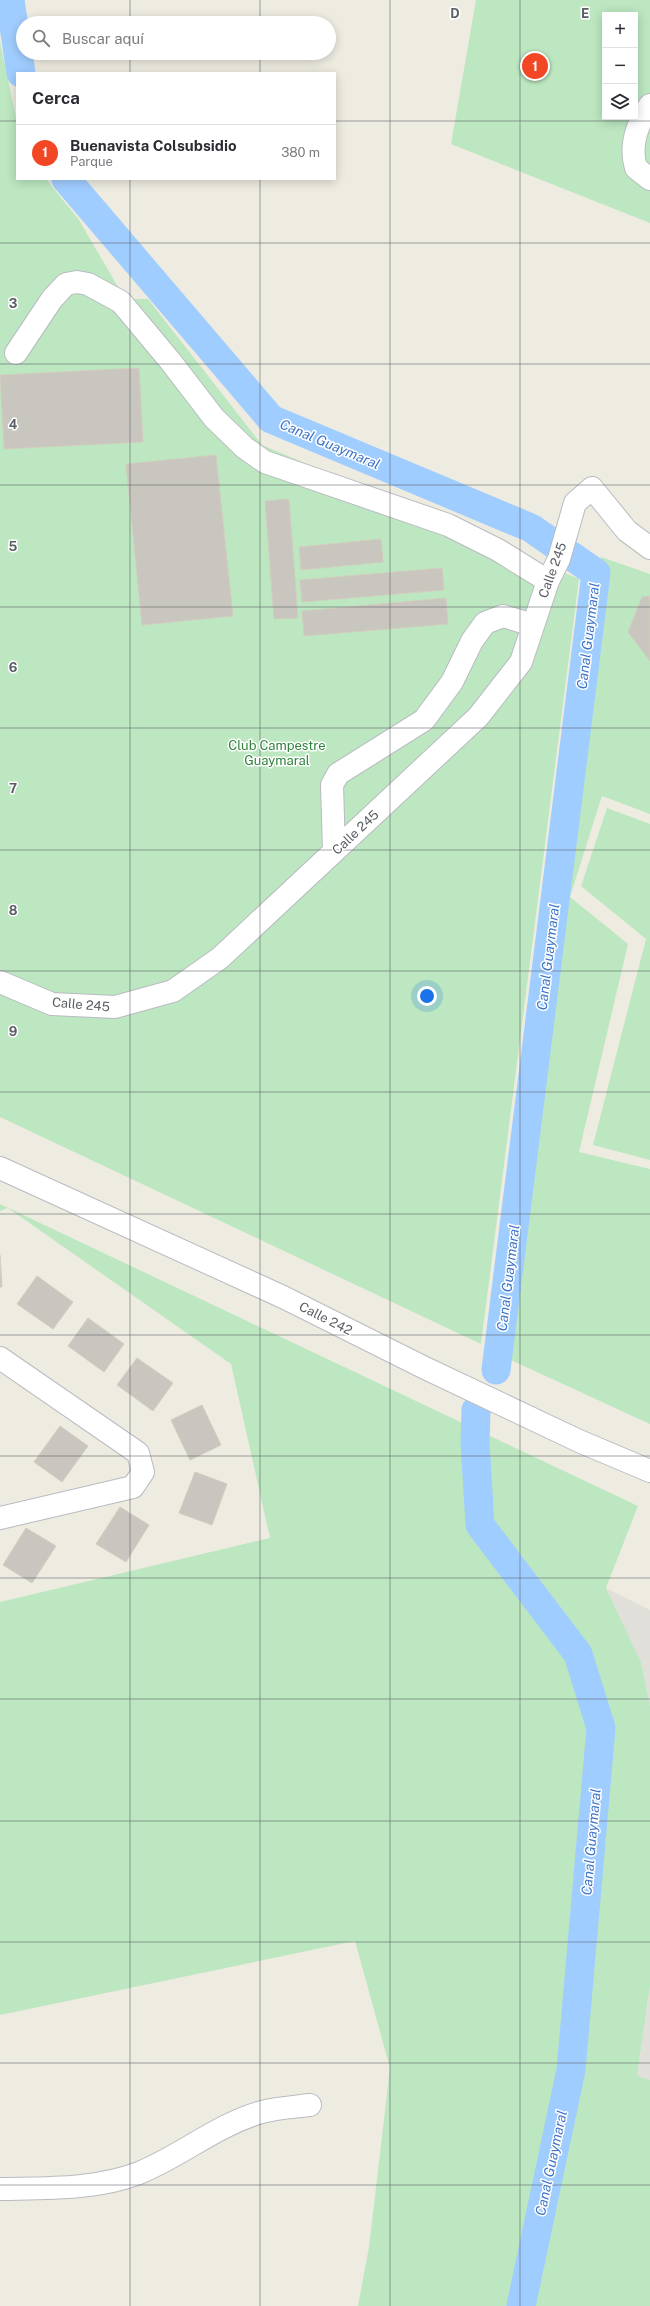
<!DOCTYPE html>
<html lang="es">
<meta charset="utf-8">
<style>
body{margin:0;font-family:"Public Sans",sans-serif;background:#f2f2f3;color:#2b2b33}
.controls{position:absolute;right:12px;top:12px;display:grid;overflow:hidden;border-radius:0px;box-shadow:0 2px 10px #0003}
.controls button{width:36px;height:36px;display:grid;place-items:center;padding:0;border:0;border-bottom:1px solid #e1e1e2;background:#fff;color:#2b2b33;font:20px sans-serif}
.you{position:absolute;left:427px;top:996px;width:14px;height:14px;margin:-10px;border:3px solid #fff;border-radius:50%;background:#1a73e8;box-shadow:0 0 0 6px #1a73e833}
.badge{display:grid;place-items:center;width:26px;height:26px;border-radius:50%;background:#f14724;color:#fff;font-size:13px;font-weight:700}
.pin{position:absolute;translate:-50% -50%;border:2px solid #fff;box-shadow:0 1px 4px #0006}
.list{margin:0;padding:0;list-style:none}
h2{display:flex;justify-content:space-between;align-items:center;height:52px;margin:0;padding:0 16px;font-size:17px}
h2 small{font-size:13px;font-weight:400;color:#7c7c81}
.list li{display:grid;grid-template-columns:26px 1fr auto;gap:12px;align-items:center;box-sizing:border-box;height:56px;padding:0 16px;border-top:1px solid #e1e1e2}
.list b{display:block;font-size:15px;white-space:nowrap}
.list p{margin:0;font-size:13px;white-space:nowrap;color:#7c7c81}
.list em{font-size:13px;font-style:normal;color:#7c7c81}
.icon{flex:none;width:22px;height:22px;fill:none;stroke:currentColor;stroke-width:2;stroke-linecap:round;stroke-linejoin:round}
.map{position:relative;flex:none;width:650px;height:2306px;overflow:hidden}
.search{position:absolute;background:#fff;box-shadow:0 2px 10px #0003;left:16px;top:16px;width:320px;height:44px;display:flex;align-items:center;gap:10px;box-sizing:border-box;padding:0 14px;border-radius:22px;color:#7c7c81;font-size:15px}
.panel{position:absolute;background:#fff;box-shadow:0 2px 10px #0003;left:16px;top:72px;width:320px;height:108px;border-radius:0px}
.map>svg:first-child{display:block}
</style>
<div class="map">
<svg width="650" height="2306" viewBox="0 0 650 2306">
<rect width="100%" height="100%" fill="#eeece1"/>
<path fill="#e1dfd9" d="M606 1588 650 1610V1706L641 1662Z
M650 1987V2080L637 2076Z"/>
<path fill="#bce7c0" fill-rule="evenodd" d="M476 0H650V223L451 144ZM605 15H635V117H605Z
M0 42 17 122V179H46L79 220 125 299H148L262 445 579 579 481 1344 0 1117Z
M601 557 650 574V814L602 796 570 897 628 944 579 1152 650 1169V1424L491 1351Z
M607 808 650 824V1160L593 1145 646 939 581 886Z
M0 1204 638 1506 606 1588 641 1662 650 1706V1986L637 2076 650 2080V2306H358L369 2247 390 2068 355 1941 0 2015V1602L270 1538 231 1364 8 1208 0 1211Z"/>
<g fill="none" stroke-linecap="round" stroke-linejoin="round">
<path stroke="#a0cdff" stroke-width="29" d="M10 0 21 73
M66 179 271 419 531 528 596 573 496 1370
M476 1410 475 1442 480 1525 578 1654 601 1728 571 2070 521 2306"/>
</g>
<path fill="#c8c6be" stroke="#d2cebf" d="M139 368 143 442 4 449 0 375Z
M216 455 233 616 142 625 126 464Z
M289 499 298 618 274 619 265 501Z
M381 539 383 562 301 570 299 547Z
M442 568 444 590 302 602 300 580Z
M650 596V661L628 632 642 597Z
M446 598 448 624 304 636 302 611Z
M0 1255 2 1287H0Z
M37 1276 73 1302 53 1329 17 1304Z
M88 1318 124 1344 104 1372 68 1346Z
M137 1358 173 1383 153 1411 117 1385Z
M202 1405 221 1445 190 1460 171 1420Z
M60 1426 88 1446 62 1482 34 1462Z
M195 1472 227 1484 212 1525 179 1513Z
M120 1507 149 1525 126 1562 96 1544Z
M26 1528 56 1546 32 1583 3 1565Z"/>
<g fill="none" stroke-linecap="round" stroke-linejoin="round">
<g stroke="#b9bbc1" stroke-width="24">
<path id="minor" d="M650 105C637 124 629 145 636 168L650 179
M16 353 52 299 66 284 77 282 88 284 121 302 171 362 214 418 245 448 265 462 448 525 498 550 548 581
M334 851 332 785 338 774 424 720 452 682 472 641 485 623 503 616 533 625
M0 982 52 1004 115 1007 173 991 220 958 478 717 521 662 548 581 559 559 575 503 592 488 627 531 650 548
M0 1168 283 1297 425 1368 579 1441 650 1471
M0 1358 138 1453 143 1472 133 1487 0 1518
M0 2189C46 2188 95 2190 139 2173 181 2156 218 2124 262 2112 277 2108 294 2107 310 2105"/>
</g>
<use href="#minor" stroke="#fff" stroke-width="22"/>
</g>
<path fill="none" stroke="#5a5d63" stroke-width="1" stroke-opacity="0.55" d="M130 0V23M260 0V23M390 0V2306M520 0V2306M130 53V73M260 53V73M0 121H17M335 121H650M130 179V2306M260 179V2306M0 243H650M0 364H650M0 485H650M0 607H650M0 728H650M0 850H650M0 971H650M0 1092H650M0 1214H650M0 1335H650M0 1456H650M0 1578H650M0 1699H650M0 1821H650M0 1942H650M0 2063H650M0 2185H650"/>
<g text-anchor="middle" stroke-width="3" stroke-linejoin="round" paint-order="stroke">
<g font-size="13" fill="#5a5d63" stroke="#fff">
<text transform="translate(552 570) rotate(-70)" y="5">Calle 245</text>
<text transform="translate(355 832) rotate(-43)" y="5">Calle 245</text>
<text transform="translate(81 1004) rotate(5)" y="5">Calle 245</text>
<text transform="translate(326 1318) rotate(27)" y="5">Calle 242</text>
</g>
<g font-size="13" fill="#30843c" stroke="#fff">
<text x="277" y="750">Club Campestre<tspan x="277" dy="15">Guaymaral</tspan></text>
</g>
<g font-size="14" font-style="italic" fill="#3d74c8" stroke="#fff">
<text transform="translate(330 444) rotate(23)" y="5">Canal Guaymaral</text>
<text transform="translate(588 636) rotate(-83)" y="5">Canal Guaymaral</text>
<text transform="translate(548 957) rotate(-83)" y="5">Canal Guaymaral</text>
<text transform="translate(508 1278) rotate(-83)" y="5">Canal Guaymaral</text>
<text transform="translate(591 1842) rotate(-85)" y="5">Canal Guaymaral</text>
<text transform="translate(551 2163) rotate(-78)" y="5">Canal Guaymaral</text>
</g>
</g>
<g font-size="13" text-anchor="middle" font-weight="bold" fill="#5a5d63" stroke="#fff" stroke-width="3" stroke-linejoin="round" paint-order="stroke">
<text x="455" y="18">D</text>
<text x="585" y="18">E</text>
<text x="13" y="308">3</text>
<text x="13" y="429">4</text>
<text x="13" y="551">5</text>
<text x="13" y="672">6</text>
<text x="13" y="793">7</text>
<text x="13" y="915">8</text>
<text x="13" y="1036">9</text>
</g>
</svg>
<div class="controls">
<button>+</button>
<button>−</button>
<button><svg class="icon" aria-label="layers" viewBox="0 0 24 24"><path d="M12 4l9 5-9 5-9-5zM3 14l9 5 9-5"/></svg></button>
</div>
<div class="you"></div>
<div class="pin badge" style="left:535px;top:66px">1</div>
<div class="search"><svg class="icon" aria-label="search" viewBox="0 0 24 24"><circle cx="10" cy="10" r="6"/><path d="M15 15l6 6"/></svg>Buscar aquí</div>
<section class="panel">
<h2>Cerca<small></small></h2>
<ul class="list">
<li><span class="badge">1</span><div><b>Buenavista Colsubsidio</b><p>Parque</p></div><em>380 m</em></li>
</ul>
</section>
</div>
